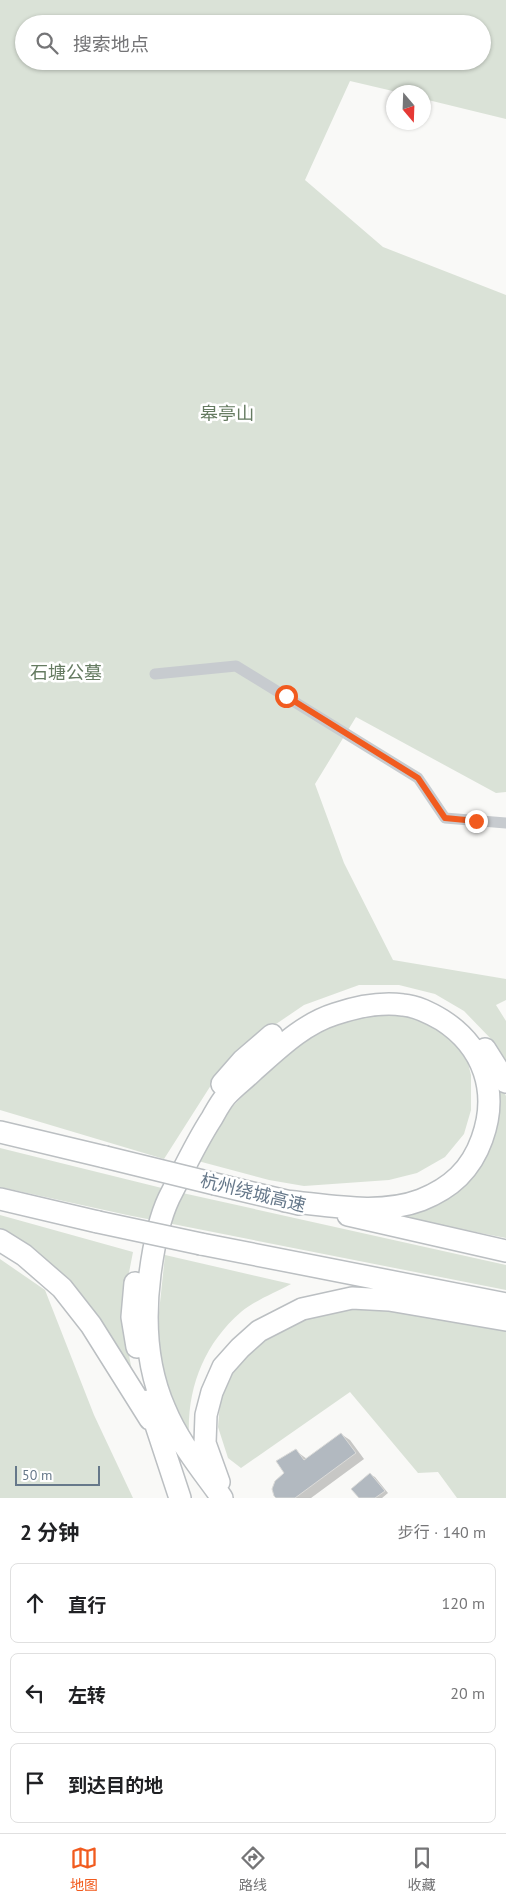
<!DOCTYPE html>
<html lang="zh">
<meta charset="utf-8">
<style>
body{margin:0;font-family:"PT Sans","Noto Sans SC",sans-serif;background:#f6f6f6;color:#202124}
.compass{position:absolute;left:386px;top:85px;width:45px;height:45px;border-radius:50%;background:#fff;box-shadow:0 1px 4px #0004;rotate:161deg}
.scale{position:absolute;left:15px;bottom:12px;width:85px;box-sizing:border-box;padding-left:5px;border:2px solid #66788a;border-top:0;font-size:14px;line-height:18px;white-space:nowrap;color:#66788a;-webkit-text-stroke:4px #fff;paint-order:stroke}
.stop{position:absolute;width:15px;height:15px;margin:-11px;border:4px solid #f15b1f;border-radius:50%;background:#fff}
.stop.end{background:#f15b1f;border-color:#fff;box-shadow:0 1px 5px #0008}
.list{margin:0;padding:0;list-style:none}
h2{display:flex;justify-content:space-between;align-items:center;height:65px;margin:0;padding:0 20px;font-size:21px}
h2 small{font-size:16px;font-weight:400;color:#757577}
.list li{display:grid;grid-template-columns:32px 1fr auto;gap:15px;align-items:center;box-sizing:border-box;height:80px;margin:0 10px 10px;padding:0 10px;border:1px solid #e0e0e0;border-radius:8px}
.list b{display:block;font-size:19px;white-space:nowrap}
.list em{font-size:16px;font-style:normal;color:#757577}
.icon{flex:none;width:28px;height:28px;fill:none;stroke:currentColor;stroke-width:2;stroke-linecap:round;stroke-linejoin:round}
.map{position:relative;flex:none;width:506px;height:1498px;overflow:hidden}
.search{position:absolute;background:#fff;box-shadow:0 1px 4px #0004;left:15px;right:15px;top:15px;height:55px;display:flex;align-items:center;gap:12px;box-sizing:border-box;padding:0 18px;border-radius:28px;color:#757577;font-size:19px}
.sheet{height:335px;background:#fff}
nav{display:flex;justify-content:space-around;align-items:center;box-sizing:border-box;height:70px;border-top:1px solid #e0e0e0;background:#fff;font-size:14px;color:#757577}
nav a{display:grid;justify-items:center;gap:2px}
nav .on{color:#f15b1f}
.map>svg:first-child{display:block}
</style>
<div class="map">
<svg width="506" height="1498" viewBox="0 0 506 1498">
<rect width="100%" height="100%" fill="#f9f9f7"/>
<path fill="#dae2d7" fill-rule="evenodd" d="M0 0H506V119L424 99V92H397L350 81 305 180 383 247 506 295V792L496 793 356 717 315 784 344 863 393 960 506 979V1000L496 1005 506 1021V1067L493 1041 464 1011 435 994 399 985H359L304 1005 257 1037 220 1071 164 1159 0 1110ZM24 24H482V61H24Z
M385 1008 420 1015 465 1051 471 1075V1110L464 1134 445 1157 417 1173 389 1180 304 1186 269 1180 198 1161 218 1122 257 1081 296 1046 329 1026Z
M495 1073 506 1096V1238L388 1215 485 1158 500 1111Z
M0 1148 178 1192 506 1265V1290L127 1215 0 1187Z
M0 1215 133 1252 126 1288 124 1329 132 1371 29 1247 0 1229Z
M165 1255 291 1284C276 1292 254 1301 241 1312 204 1344 187 1388 189 1436L170 1403 156 1341Z
M0 1259 45 1290 94 1415 133 1498H0Z
M370 1304 506 1328V1498H457L438 1472 418 1473 350 1392 241 1468 228 1458 218 1427 221 1391 233 1363 271 1331 299 1317Z"/>
<path fill="#0003" d="M341 1434 350 1440 364 1459 311 1498H278L286 1474 296 1451 307 1459Z
M371 1475 375 1477 388 1493 382 1498H360Z"/>
<path fill="#b2b9c0" stroke="#dbdbd9" d="M341 1433 356 1453 295 1498H276L274 1496 272 1489 275 1481 284 1473 276 1461 296 1449 304 1460Z
M370 1473 385 1491 375 1498H359L351 1489Z"/>
<g fill="none" stroke-linecap="round" stroke-linejoin="round">
<g stroke="#bbbfc2" stroke-width="24">
<path id="highway" d="M485 1049 506 1082
M222 1084 243 1060 272 1035
M0 1132 105 1157
M215 1184 299 1204
M0 1199 98 1222
M348 1215 506 1251
M0 1240 24 1255 62 1288 91 1325 150 1419
M201 1244 506 1304
M135 1283 132 1317 137 1347
M148 1401 180 1498
M219 1482 205 1443 206 1415 212 1392 223 1367 240 1348 259 1331 302 1309 352 1298 389 1300 506 1320
M222 1498C202 1470 178 1441 165 1409 146 1366 144 1320 150 1274 153 1251 159 1219 169 1198 183 1171 195 1144 212 1118 216 1111 220 1103 226 1096 234 1087 245 1079 253 1071 278 1049 303 1024 335 1014 356 1007 381 1002 403 1005 417 1006 430 1013 442 1020 484 1047 499 1092 482 1139 471 1170 451 1188 421 1200 379 1216 328 1205 285 1201"/>
</g>
<path stroke="#c7cbcf" stroke-width="11" d="M155 674 236 666 418 778 445 818 506 823"/>
<use href="#highway" stroke="#fff" stroke-width="21"/>
<g stroke="#bbbfc2" stroke-width="24" stroke-linecap="butt">
<path id="highway-bridge" d="M105 1157 215 1184
M98 1222 201 1244"/>
</g>
<use href="#highway-bridge" stroke="#fff" stroke-width="21"/>
</g>
<g fill="none" stroke-linecap="round" stroke-linejoin="round">
<path stroke="#f15b1f" stroke-width="6" d="M286 696 418 778 445 818 476 821"/>
</g>
<g text-anchor="middle" stroke-width="5" stroke-linejoin="round" paint-order="stroke">
<g font-size="18" fill="#657b61" stroke="#fff">
<text x="227" y="420">皋亭山</text>
<text x="66" y="679">石塘公墓</text>
</g>
<g font-size="18" fill="#66788a" stroke="#fff">
<text transform="translate(253 1193) rotate(14)" y="6">杭州绕城高速</text>
</g>
</g>
</svg>
<svg class="compass" viewBox="-18 -18 36 36"><path d="M0-13l5 13h-10z" fill="#e53935"/><path d="M0 13l5-13h-10z" fill="#757577"/></svg>
<div class="scale">50 m</div>
<div class="stop" style="left:286px;top:696px"></div>
<div class="stop end" style="left:476px;top:821px"></div>
<div class="search"><svg class="icon" aria-label="search" viewBox="0 0 24 24"><circle cx="10" cy="10" r="6"/><path d="M15 15l6 6"/></svg>搜索地点</div>
</div>
<section class="sheet">
<h2>2 分钟<small>步行 · 140 m</small></h2>
<ul class="list">
<li><svg class="icon" aria-label="ahead" viewBox="0 0 24 24"><path d="M12 20V5M6 11l6-6 6 6"/></svg><div><b>直行</b></div><em>120 m</em></li>
<li><svg class="icon" aria-label="left" viewBox="0 0 24 24"><path d="M17 20v-9H6M10 6l-5 5 5 5"/></svg><div><b>左转</b></div><em>20 m</em></li>
<li><svg class="icon" aria-label="arrive" viewBox="0 0 24 24"><path d="M6 21V4h12l-3 4 3 4H6"/></svg><div><b>到达目的地</b></div></li>
</ul>
</section>
<nav>
<a class="on"><svg class="icon" aria-label="map" viewBox="0 0 24 24"><path d="M3 6l6-2 6 2 6-2v14l-6 2-6-2-6 2zM9 4v14M15 6v14"/></svg>地图</a>
<a><svg class="icon" aria-label="directions" viewBox="0 0 24 24"><path d="M12 3l9 9-9 9-9-9zM9 14v-3h6M13 9l2 2-2 2"/></svg>路线</a>
<a><svg class="icon" aria-label="saved" viewBox="0 0 24 24"><path d="M7 4h10v16l-5-4-5 4z"/></svg>收藏</a>
</nav>
